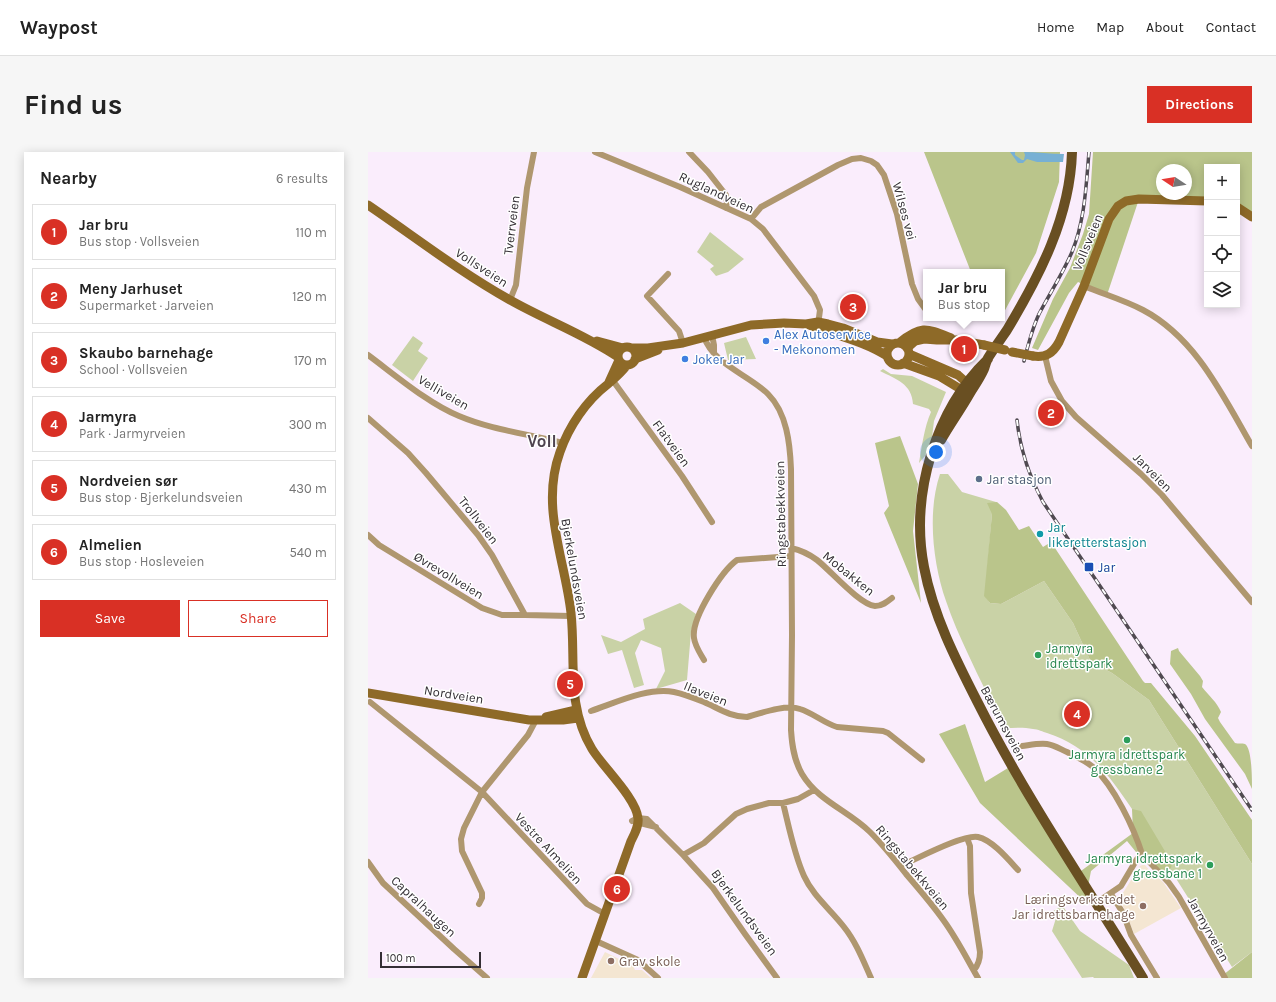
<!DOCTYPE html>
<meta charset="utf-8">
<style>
body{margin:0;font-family:Karla,sans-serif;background:#f6f6f6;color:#222}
.controls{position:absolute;right:12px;top:12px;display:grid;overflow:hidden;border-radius:0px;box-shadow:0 2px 10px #0003}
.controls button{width:36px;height:36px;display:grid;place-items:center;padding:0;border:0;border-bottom:1px solid #e0e0e0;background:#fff;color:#222;font:20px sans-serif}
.compass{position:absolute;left:788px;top:12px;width:36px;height:36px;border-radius:50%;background:#fff;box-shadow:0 2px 10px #0003;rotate:282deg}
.scale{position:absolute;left:12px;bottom:10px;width:101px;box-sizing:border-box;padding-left:4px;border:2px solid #342f35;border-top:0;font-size:11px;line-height:14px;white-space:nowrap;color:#342f35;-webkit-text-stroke:3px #fff;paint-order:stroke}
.you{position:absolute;left:568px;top:300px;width:14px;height:14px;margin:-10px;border:3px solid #fff;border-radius:50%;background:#1a73e8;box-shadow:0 0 0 6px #1a73e833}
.badge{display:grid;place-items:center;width:26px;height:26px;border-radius:50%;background:#d93025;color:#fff;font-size:13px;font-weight:700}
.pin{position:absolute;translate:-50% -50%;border:2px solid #fff;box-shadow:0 1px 4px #0006}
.popup{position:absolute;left:555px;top:117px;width:82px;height:52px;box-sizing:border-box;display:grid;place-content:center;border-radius:0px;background:#fff;filter:drop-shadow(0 1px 3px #0005);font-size:13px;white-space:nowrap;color:#767676}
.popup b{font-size:15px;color:#222}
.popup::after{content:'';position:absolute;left:50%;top:100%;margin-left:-8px;border:8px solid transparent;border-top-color:#fff}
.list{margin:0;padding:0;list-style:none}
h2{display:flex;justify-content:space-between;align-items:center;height:52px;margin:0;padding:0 16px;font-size:17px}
h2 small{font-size:13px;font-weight:400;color:#767676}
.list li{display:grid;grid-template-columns:26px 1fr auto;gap:12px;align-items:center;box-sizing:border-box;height:56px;margin:0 8px 8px;padding:0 8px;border:1px solid #e0e0e0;border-radius:0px}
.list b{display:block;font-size:15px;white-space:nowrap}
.list p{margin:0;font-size:13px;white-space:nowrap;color:#767676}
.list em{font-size:13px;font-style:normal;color:#767676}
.actions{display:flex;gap:8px;padding:12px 16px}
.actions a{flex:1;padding:9px 0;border:1px solid #d93025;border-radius:0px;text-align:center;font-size:14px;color:#d93025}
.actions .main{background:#d93025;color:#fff}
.icon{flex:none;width:22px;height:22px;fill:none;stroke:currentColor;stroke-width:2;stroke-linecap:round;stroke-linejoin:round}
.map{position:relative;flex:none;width:884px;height:826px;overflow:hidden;border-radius:0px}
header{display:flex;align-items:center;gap:24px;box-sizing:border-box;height:56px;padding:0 20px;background:#fff;border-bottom:1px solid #e0e0e0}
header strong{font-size:19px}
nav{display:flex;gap:22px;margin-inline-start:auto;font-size:14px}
.intro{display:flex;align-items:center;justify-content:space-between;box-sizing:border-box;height:96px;padding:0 24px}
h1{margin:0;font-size:28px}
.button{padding:10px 18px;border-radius:0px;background:#d93025;color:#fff;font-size:14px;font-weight:700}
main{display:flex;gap:24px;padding:0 24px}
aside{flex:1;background:#fff;border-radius:0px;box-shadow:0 2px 10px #0003}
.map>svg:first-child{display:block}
</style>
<header>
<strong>Waypost</strong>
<nav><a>Home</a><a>Map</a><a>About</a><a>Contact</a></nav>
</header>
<div class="intro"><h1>Find us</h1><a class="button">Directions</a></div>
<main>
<aside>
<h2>Nearby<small>6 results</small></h2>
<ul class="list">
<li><span class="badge">1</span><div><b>Jar bru</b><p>Bus stop · Vollsveien</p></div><em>110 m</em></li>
<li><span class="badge">2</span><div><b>Meny Jarhuset</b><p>Supermarket · Jarveien</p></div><em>120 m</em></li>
<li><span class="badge">3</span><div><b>Skaubo barnehage</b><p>School · Vollsveien</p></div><em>170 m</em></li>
<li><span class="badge">4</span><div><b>Jarmyra</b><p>Park · Jarmyrveien</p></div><em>300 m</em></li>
<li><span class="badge">5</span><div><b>Nordveien sør</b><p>Bus stop · Bjerkelundsveien</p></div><em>430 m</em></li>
<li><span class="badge">6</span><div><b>Almelien</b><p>Bus stop · Hosleveien</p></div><em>540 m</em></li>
</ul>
<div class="actions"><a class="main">Save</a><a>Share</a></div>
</aside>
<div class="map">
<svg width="884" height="826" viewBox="0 0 884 826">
<rect width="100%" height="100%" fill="#faedfc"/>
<path fill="#f4e6d2" d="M774 713H777L783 720 795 730 813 756 766 782 757 758 751 747 772 714Z
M237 800 265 814 267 818H274L283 826H223Z"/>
<path fill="#c9d2a6" d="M342 80 376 107 360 120 348 124 342 117 346 114 329 100Z
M45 184 55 191 50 199 60 206 45 229 24 213Z
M378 185 388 207 360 208 356 191Z
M515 217 523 222 544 224 578 240 566 269 564 285 557 304 551 311C554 294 556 276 563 260L561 257 545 252C544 232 528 227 512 219Z
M572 322H580L594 340 628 350 624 362 617 444 622 451 633 452 676 429 705 471 723 510 744 521 781 548 884 712V800L864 815 764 657C741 623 720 594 679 581 675 580 670 577 665 577 656 575 646 576 637 576 624 552 612 528 600 502 592 485 584 467 578 449 565 412 559 360 572 322Z
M312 451 328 462 323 480 319 528 288 537 297 519 293 496 273 488 267 501 276 533 266 536 254 498 240 502 233 483 253 490 277 477 275 467Z
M694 753 712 779 761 813 766 826H726L725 825 714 826 684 779 688 766 684 760Z"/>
<path fill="#bac58b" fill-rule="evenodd" d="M556 0H692L691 30 668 101 635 162 634 120H603Z
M725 0H884V65L869 56V15H839V49L771 47 739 143 710 130 701 141 670 198 664 196 685 147 702 116 715 82 721 62ZM794 18H818V42H794Z
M532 284 550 332 545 379 553 451 516 361 521 354 507 291Z
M629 350 638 358 651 378 661 374 675 395 683 390 775 529 777 531H783L827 584 884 668V712L781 548 744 521 723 510 705 471 676 429 633 452 622 451 616 444 624 362 619 351Z
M810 496 811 499 832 524 835 529 834 535C841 544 849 550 853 560L850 566 852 570 867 591C870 592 874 591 877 592 884 596 884 627 884 637L877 622 837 567 823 542 802 512 803 499Z
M597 572 617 630 640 616 706 724 765 681 764 657 773 659 804 711 803 716 795 720H793L776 700H768L759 689 723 719 717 750 612 651 571 582Z
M884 800V826H857L855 823Z"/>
<path fill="#77b0d4" d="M642 0H647V3L654 8H656L657 3 656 0C669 0 682 2 696 2L695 10H669L659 7 655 11H650Z"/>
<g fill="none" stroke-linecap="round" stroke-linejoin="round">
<path stroke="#af976f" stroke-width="6" d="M227 0 312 35 383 67 395 77 446 144 452 158 450 173
M321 0 340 20 358 43 359 50 358 56
M383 67 393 55 470 13 484 7 493 6 503 9 509 13 516 23 529 62 544 132 550 147 558 158
M300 122 279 144 311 179 315 191
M716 134C735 142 756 148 775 158 828 186 855 244 884 294
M142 148 148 133 159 36 166 0
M344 183 346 193V201
M336 185C346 213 380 222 400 242 419 261 422 292 423 317L424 483 423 578C424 594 426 608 434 622 450 649 481 659 502 680 515 693 527 708 538 722 551 737 564 752 576 769 589 787 599 807 610 826
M0 203C27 223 61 252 91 264 124 278 161 282 195 291
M677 204 683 229 694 249 708 265 773 322 794 343 884 450
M243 226 314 324 344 370
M0 266 40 301 58 321 110 383 124 403 157 463 203 464
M0 383 11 393 114 456 134 463H157
M423 396C432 398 441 402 449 408 462 418 492 453 507 454 514 454 519 450 524 446
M336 508C332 501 327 494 326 486 323 466 354 419 369 408L423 404
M2 550 114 640 219 752 237 762
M223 559C247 551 280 535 306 540 316 542 326 546 336 550 350 556 362 565 379 565 393 561 418 552 432 557 445 561 456 571 469 575L515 579 520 581 554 608
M654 594C662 593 671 591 679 592 686 593 692 597 699 600 707 604 718 609 725 615 746 634 766 676 774 702
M415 651C421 675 426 702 436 724 445 744 463 758 476 775 488 790 495 808 503 826
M264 669 270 666 279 667 315 703 345 736 377 782 409 826
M268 670 288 675
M599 686 602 694 603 741 612 800C612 807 611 812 606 818
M315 703 336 691 368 662 379 657 401 651H415L430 647 446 638
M0 710 15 731 86 797 119 826
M532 714C547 708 595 682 610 685 624 688 640 707 650 718
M743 742 755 761 763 783 789 826
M728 751 753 734 769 707 774 702 801 731 811 745 857 826
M111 752 114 746V741L94 699 93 687 96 676 114 640 160 583 168 568
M228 789 270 808 290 826"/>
<path stroke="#8e6a28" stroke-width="9" d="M0 53C47 85 92 120 142 148 177 168 216 182 250 205
M869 55 884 65
M439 172C465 183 494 188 519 204
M229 189 255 196
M531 191C553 173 558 176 583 186
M519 202a11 11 0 1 1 22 0a11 11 0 1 1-22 0Z
M250 204a9 9 0 1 1 18 0a9 9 0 1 1-18 0Z
M263 196H280L315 191 383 173 416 171 438 172 450 170 460 172 475 176 509 190 524 192
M539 196 547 189 556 187 569 188H588L616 193
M541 202 590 223 599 231 601 238
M665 204C678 206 685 201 691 190L716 134 741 67 750 54 758 49 771 47 839 49
M267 207 290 198
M535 211 571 224 594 238 601 241
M241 230 251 208
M0 541 161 568H195L210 566
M178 565 208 558
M214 826 263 689C267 681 271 674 270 666 268 646 235 615 224 597 198 554 208 508 203 461 197 407 172 355 192 300 201 274 218 249 240 232 247 226 253 221 259 213"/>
<path stroke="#694f22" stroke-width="10" d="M620 207C567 258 542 343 556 415 565 463 588 508 610 551 658 646 719 735 775 826
M573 288C582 272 593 257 602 241 607 233 612 226 616 217 617 214 618 210 620 206 626 196 633 187 639 178 672 123 702 65 704 0"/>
<g stroke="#504a51" stroke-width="3.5">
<path id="rail" d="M656 209C660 193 664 177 671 162 682 141 695 121 704 100 717 68 718 34 721 0
M649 268C652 297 661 324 675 350L884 658"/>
</g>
<use href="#rail" stroke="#fff" stroke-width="2" stroke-dasharray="6" stroke-linecap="butt"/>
<path stroke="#8e6a28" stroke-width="9" d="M616 193 637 198
M644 200 665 204"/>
</g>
<g fill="#3f7fe0" stroke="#fff" stroke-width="1.5">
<circle cx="398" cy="189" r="4"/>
<circle cx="317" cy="207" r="4"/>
</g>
<circle fill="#5c6f8a" stroke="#fff" stroke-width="1.5" cx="611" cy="327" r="4"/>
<circle fill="#0f9aa8" stroke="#fff" stroke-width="1.5" cx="672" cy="382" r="4"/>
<rect fill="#1a4fb4" stroke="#fff" stroke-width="1.5" x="716" y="410" width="10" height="10" rx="2"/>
<g fill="#2e9e5b" stroke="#fff" stroke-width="1.5">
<circle cx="670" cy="503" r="4"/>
<circle cx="759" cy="588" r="4"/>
<circle cx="842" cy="713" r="4"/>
</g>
<g fill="#8d6e63" stroke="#fff" stroke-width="1.5">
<circle cx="775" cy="754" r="4"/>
<circle cx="243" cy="809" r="4"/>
</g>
<g text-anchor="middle" stroke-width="3" stroke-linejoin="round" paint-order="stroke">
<g font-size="13" fill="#342f35" stroke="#fff">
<text transform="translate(349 40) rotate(25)" y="5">Ruglandveien</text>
<text transform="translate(537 59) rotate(75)" y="5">Wilses vei</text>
<text transform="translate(143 73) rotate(-83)" y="5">Tverrveien</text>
<text transform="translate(719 90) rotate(-68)" y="5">Vollsveien</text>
<text transform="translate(114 115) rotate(33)" y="5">Vollsveien</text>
<text transform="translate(76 240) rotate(30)" y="5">Velliveien</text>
<text transform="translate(304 291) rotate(54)" y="5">Flatveien</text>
<text transform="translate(785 320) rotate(45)" y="5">Jarveien</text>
<text transform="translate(412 362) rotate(-91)" y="5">Ringstabekkveien</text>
<text transform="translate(111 368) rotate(52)" y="5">Trollveien</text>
<text transform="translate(207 417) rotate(80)" y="5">Bjerkelundsveien</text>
<text transform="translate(481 421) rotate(39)" y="5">Mobakken</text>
<text transform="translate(81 423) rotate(31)" y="5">Øvrevollveien</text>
<text transform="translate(338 541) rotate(22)" y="5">Ilaveien</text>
<text transform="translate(86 542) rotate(9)" y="5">Nordveien</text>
<text transform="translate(636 571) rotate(62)" y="5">Bærumsveien</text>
<text transform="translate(181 696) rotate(47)" y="5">Vestre Almelien</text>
<text transform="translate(545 715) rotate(50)" y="5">Ringstabekkveien</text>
<text transform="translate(56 754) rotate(43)" y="5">Capralhaugen</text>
<text transform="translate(377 760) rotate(54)" y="5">Bjerkelundsveien</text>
<text transform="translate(841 777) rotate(61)" y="5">Jarmyrveien</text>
</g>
<g font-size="13" fill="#366cbe" stroke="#fff" text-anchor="start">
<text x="406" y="187">Alex Autoservice<tspan x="406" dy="15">- Mekonomen</tspan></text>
<text x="325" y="212">Joker Jar</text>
</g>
<g font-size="13" fill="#4e5e75" stroke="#fff" text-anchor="start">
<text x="619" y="332">Jar stasjon</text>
</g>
<g font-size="13" fill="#0d838f" stroke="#fff" text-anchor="start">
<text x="680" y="380">Jar<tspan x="680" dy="15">likeretterstasjon</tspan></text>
</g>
<g font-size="13" fill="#164399" stroke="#fff" text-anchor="start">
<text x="730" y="420">Jar</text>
</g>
<g font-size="13" fill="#27864d" stroke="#fff" text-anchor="start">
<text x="678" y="501">Jarmyra<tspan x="678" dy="15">idrettspark</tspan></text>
<text x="759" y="607" text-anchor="middle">Jarmyra idrettspark<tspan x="759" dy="15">gressbane 2</tspan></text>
<text x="834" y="711" text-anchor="end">Jarmyra idrettspark<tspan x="834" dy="15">gressbane 1</tspan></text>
</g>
<g font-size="13" fill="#785e54" stroke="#fff" text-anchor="end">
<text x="767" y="752">Læringsverkstedet<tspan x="767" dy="15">Jar idrettsbarnehage</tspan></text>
<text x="251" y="814" text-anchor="start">Grav skole</text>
</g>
<g font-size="17" font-weight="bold" fill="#4f4450" stroke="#fff">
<text x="174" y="295">Voll</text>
</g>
</g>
</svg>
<div class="controls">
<button>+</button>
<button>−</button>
<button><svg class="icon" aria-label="locate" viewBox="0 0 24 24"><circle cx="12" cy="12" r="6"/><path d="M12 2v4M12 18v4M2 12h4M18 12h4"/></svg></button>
<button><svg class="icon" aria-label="layers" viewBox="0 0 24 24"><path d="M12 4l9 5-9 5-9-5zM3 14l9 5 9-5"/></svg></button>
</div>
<svg class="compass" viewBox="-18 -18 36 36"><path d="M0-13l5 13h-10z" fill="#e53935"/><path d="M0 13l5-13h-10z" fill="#767676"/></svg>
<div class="scale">100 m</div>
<div class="you"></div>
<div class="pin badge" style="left:596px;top:197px">1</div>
<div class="popup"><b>Jar bru</b>Bus stop</div>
<div class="pin badge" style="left:683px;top:261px">2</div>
<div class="pin badge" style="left:485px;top:155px">3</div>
<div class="pin badge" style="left:709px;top:562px">4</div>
<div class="pin badge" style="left:202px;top:532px">5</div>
<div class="pin badge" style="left:249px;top:737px">6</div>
</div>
</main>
